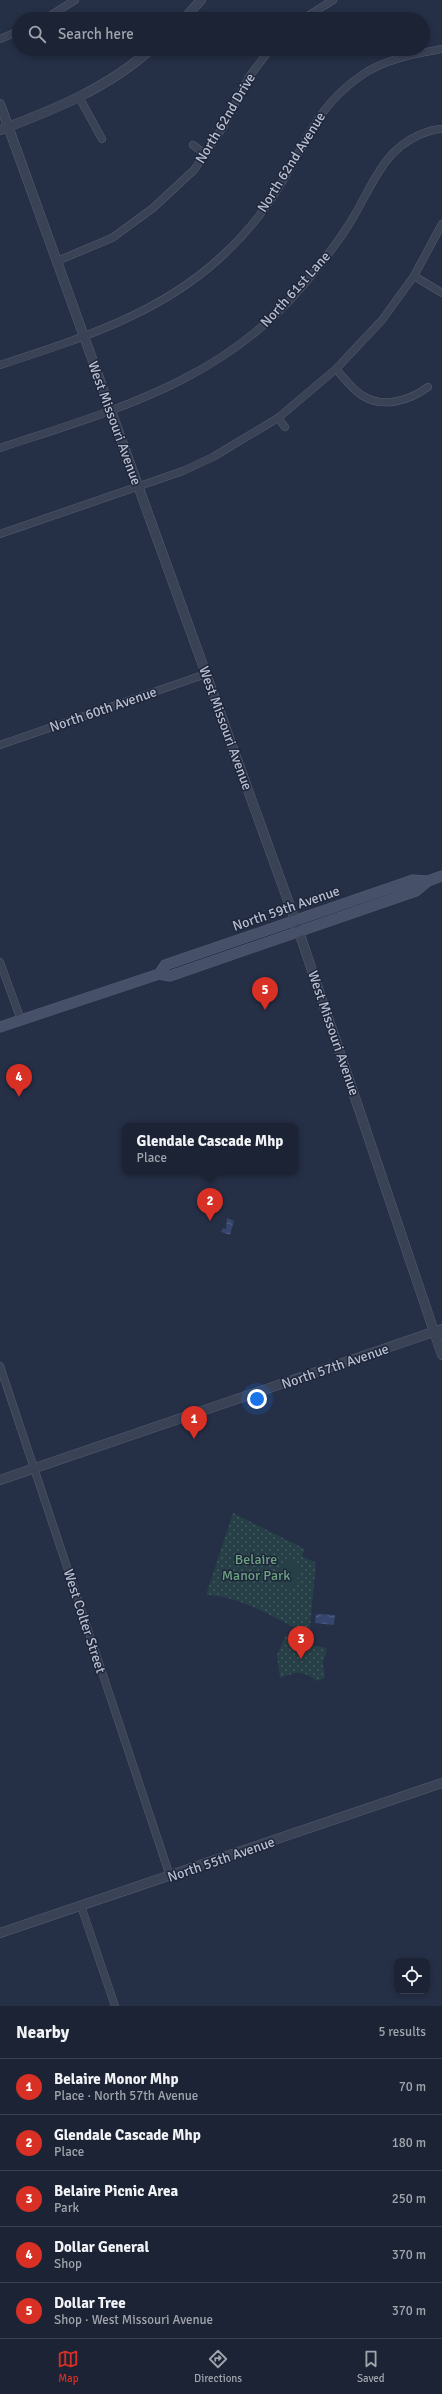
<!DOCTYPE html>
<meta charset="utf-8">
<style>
body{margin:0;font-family:Signika,sans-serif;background:#292f40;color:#f1f3f6}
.controls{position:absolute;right:12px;bottom:12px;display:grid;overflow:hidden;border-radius:8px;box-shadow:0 2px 6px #0003}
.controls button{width:36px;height:36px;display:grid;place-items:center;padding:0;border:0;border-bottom:1px solid #3a404f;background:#1c2334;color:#f1f3f6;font:20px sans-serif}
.you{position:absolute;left:257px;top:1399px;width:14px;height:14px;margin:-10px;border:3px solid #fff;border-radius:50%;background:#1a73e8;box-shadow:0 0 0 6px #1a73e833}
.badge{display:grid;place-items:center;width:26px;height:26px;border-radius:50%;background:#d93025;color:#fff;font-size:13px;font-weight:700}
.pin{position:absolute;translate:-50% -33px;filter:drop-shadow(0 1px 2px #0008)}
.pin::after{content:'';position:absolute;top:21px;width:14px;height:12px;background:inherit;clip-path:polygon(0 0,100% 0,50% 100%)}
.popup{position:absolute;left:122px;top:1123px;width:176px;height:52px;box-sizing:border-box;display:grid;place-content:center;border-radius:8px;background:#1c2334;filter:drop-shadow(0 1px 3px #0005);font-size:13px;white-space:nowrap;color:#a0a4ac}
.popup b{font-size:15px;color:#f1f3f6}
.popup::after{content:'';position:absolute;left:50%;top:100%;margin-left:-8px;border:8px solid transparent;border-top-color:#1c2334}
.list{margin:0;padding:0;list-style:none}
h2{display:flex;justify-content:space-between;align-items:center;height:52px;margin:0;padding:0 16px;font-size:17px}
h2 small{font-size:13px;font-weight:400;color:#a0a4ac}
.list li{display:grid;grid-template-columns:26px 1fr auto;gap:12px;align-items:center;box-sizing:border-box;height:56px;padding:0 16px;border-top:1px solid #3a404f}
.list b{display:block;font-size:15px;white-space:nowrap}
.list p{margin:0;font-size:13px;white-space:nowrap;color:#a0a4ac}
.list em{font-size:13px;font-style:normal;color:#a0a4ac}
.icon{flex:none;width:22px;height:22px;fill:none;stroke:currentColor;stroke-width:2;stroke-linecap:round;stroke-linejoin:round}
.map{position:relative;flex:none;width:442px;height:2006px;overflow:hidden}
.search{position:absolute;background:#1c2334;box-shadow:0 2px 6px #0003;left:12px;right:12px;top:12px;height:44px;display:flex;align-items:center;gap:10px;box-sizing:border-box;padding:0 14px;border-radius:22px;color:#a0a4ac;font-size:15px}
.sheet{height:332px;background:#1c2334}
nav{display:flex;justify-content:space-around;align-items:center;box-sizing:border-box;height:56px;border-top:1px solid #3a404f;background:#1c2334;font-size:11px;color:#a0a4ac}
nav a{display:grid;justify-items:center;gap:2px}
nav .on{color:#d93025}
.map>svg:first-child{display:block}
</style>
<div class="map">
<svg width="442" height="2006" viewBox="0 0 442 2006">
<defs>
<pattern id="park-dots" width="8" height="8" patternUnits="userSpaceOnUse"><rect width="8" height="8" fill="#273f47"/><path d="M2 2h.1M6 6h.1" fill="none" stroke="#445960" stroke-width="1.8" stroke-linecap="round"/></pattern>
<pattern id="water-waves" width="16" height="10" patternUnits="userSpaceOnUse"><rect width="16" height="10" fill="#36456d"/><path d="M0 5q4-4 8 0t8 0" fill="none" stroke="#515e81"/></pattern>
</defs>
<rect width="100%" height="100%" fill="#252f46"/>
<path fill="url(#park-dots)" d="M233 1513 305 1549 302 1556 316 1563 310 1627 301 1631C271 1616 240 1596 206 1595Z
M286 1635 305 1644 327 1648 323 1663 325 1678 317 1681C301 1670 298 1671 280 1678L277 1655Z"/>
<path fill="#273f47" d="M286 1559 303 1568 292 1590 275 1581Z"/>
<path fill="url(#water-waves)" d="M227 1218 234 1221 230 1235 221 1232 223 1228 226 1229Z
M316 1614 335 1615 334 1625 315 1623Z"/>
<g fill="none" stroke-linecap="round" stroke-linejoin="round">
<g stroke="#555c70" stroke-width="8">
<path id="minor" d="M45 19 75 0
M303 19 333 0
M0 39 19 31
M79 97 102 139
M193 145 205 154
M57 261 112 238 153 208 194 170 223 127 249 77 270 49
M414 276 442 293
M0 365C77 340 160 314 221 257 244 236 266 209 282 182 308 139 318 105 362 75 385 59 415 54 442 49
M336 369C344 378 353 390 363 396 384 409 410 400 428 387
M278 418 285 427
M0 448C117 409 224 381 306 282 323 261 341 239 354 216 373 184 383 151 419 135 426 132 434 129 442 129
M0 534 183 471 213 457 278 418 336 369 382 320 414 276 442 224
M0 745 206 674
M0 962 21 1020
M0 1366 170 1876
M81 1906 115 2006"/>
</g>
<g stroke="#555c70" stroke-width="10">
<path id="tertiary" d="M184 19 201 0
M0 104 295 920 442 1355
M0 130C53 110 108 88 151 49
M0 1480 442 1329
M0 1933 442 1783"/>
</g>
<g stroke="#555c70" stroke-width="11">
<path id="secondary" d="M159 974 165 965 413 880 428 881
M0 1027 159 974 170 976 416 891 428 881 442 876"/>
</g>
<use href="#minor" stroke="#3a4256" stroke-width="7"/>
<use href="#tertiary" stroke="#3a4256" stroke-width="9"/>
<use href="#secondary" stroke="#475069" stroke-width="10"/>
</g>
<g text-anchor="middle" stroke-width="3" stroke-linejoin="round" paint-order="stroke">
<g font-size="14" fill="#b8becf" stroke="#1e263b">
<text transform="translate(225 118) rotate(-59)" y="5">North 62nd Drive</text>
<text transform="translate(291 162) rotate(-58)" y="5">North 62nd Avenue</text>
<text transform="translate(295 289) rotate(-48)" y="5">North 61st Lane</text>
<text transform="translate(115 423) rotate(70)" y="5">West Missouri Avenue</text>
<text transform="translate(103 709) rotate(-19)" y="5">North 60th Avenue</text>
<text transform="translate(226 728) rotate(70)" y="5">West Missouri Avenue</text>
<text transform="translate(286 908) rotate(-19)" y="5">North 59th Avenue</text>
<text transform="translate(334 1033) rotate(71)" y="5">West Missouri Avenue</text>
<text transform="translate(335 1366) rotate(-19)" y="5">North 57th Avenue</text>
<text transform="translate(85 1621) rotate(72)" y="5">West Colter Street</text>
<text transform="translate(221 1859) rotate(-19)" y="5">North 55th Avenue</text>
</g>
<g font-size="14" fill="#6da280" stroke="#1e263b">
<text x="256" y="1564">Belaire<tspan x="256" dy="16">Manor Park</tspan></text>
</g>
</g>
</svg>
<div class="controls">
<button><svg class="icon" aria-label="locate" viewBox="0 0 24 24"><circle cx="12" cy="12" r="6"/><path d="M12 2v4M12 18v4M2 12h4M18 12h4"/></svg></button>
</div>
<div class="you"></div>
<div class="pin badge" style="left:194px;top:1439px">1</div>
<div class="pin badge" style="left:210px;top:1221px">2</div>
<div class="popup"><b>Glendale Cascade Mhp</b>Place</div>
<div class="pin badge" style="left:301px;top:1659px">3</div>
<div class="pin badge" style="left:19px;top:1097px">4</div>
<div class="pin badge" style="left:265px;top:1010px">5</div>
<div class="search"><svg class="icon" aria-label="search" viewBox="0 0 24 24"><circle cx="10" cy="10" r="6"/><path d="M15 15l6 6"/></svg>Search here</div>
</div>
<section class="sheet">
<h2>Nearby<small>5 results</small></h2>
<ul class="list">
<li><span class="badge">1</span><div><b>Belaire Monor Mhp</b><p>Place · North 57th Avenue</p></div><em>70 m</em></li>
<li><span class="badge">2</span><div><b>Glendale Cascade Mhp</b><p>Place</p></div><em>180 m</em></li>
<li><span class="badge">3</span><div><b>Belaire Picnic Area</b><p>Park</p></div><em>250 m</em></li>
<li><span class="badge">4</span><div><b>Dollar General</b><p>Shop</p></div><em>370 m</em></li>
<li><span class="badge">5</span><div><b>Dollar Tree</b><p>Shop · West Missouri Avenue</p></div><em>370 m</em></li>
</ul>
</section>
<nav>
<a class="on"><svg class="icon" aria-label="map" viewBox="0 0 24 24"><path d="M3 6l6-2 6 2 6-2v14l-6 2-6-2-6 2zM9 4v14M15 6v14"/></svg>Map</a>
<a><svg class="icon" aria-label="directions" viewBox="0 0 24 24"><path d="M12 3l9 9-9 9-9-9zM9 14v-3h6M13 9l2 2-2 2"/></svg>Directions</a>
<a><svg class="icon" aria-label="saved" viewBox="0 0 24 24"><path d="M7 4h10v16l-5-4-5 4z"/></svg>Saved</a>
</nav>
